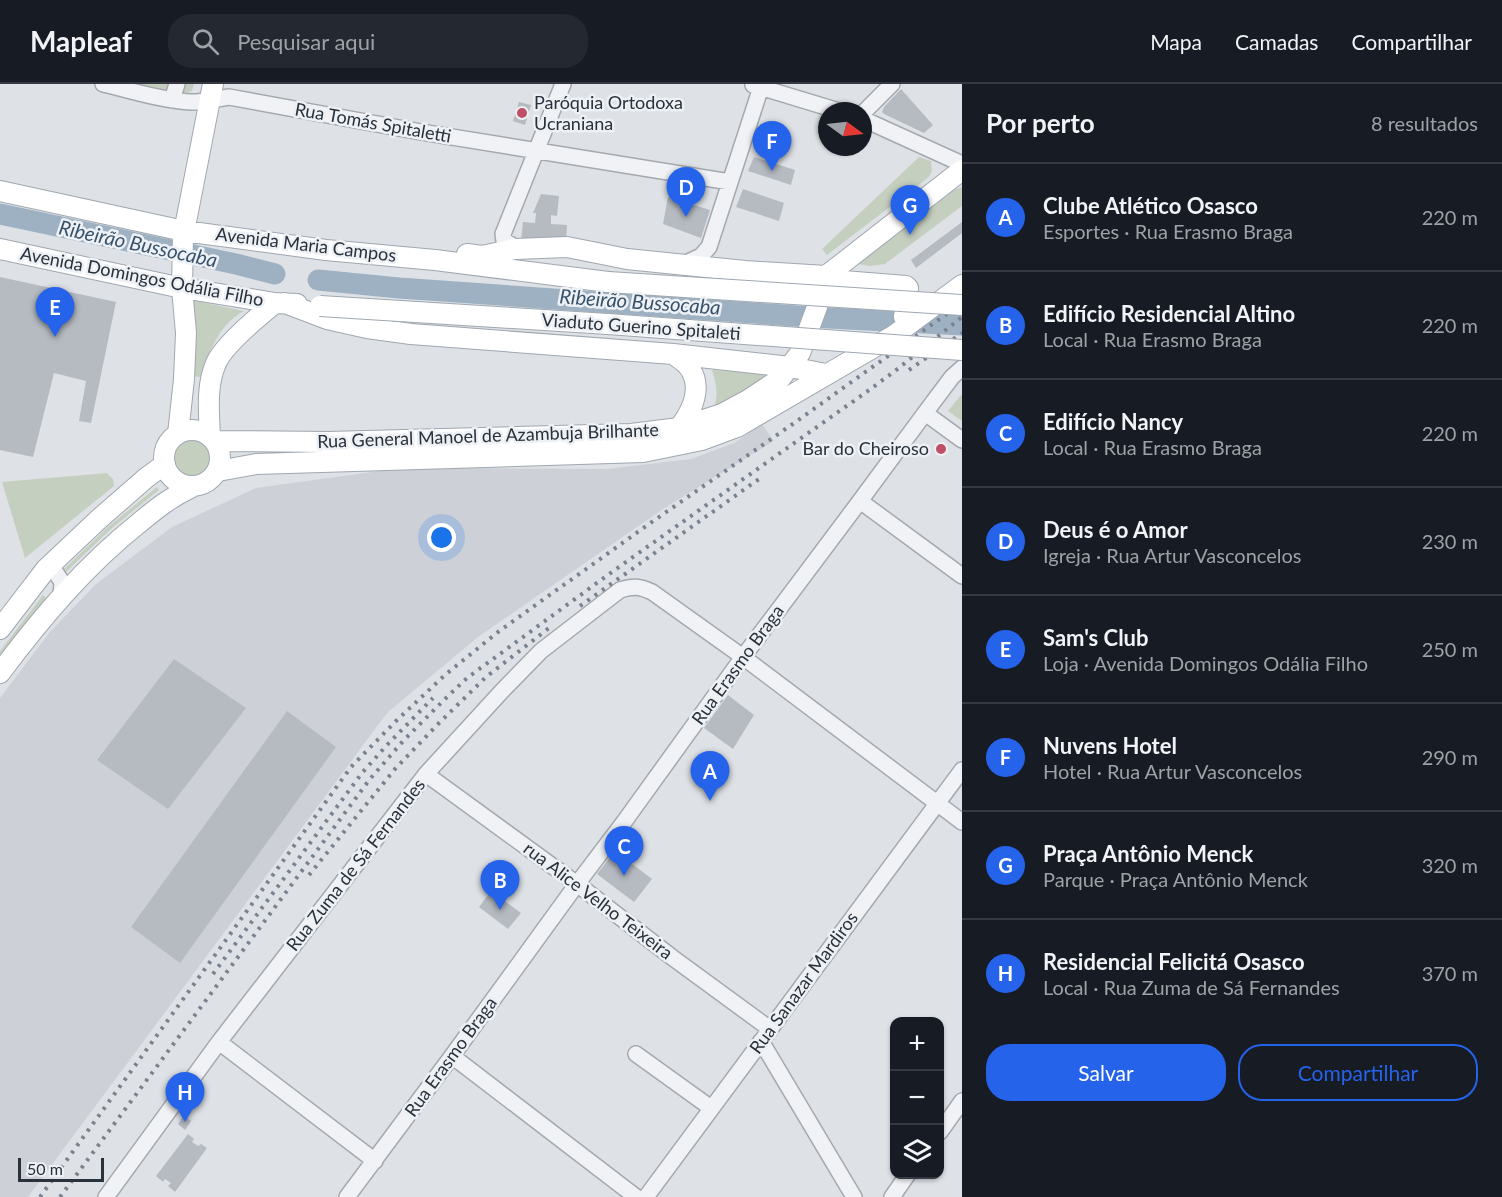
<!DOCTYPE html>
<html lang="pt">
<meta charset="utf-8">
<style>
body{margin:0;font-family:Lato,sans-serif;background:#242831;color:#f1f3f6}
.controls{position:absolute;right:18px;bottom:18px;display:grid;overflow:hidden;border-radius:12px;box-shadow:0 2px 4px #0004}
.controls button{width:54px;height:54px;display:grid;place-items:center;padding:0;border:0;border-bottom:2px solid #363941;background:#171b24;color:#f1f3f6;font:30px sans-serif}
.compass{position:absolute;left:818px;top:18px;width:54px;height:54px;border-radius:50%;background:#171b24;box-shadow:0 2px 4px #0004;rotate:105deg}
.scale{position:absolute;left:18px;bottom:15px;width:86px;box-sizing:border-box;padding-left:6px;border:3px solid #29313b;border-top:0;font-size:16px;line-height:21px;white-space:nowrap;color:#29313b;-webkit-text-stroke:4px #edf0f4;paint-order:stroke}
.you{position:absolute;left:442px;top:454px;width:21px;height:21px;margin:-15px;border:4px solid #fff;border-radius:50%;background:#1a73e8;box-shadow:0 0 0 9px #1a73e833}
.badge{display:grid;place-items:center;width:39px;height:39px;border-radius:50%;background:#2563eb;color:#fff;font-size:20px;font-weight:700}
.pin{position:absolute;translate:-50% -50px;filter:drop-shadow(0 2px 3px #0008)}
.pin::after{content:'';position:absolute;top:32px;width:21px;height:18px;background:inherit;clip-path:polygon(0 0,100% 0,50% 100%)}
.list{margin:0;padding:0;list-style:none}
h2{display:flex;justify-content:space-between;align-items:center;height:78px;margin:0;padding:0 24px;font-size:26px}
h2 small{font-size:20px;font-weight:400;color:#9ea1a6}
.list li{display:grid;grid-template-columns:39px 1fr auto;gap:18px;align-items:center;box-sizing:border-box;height:108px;padding:0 24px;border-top:2px solid #363941}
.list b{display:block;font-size:22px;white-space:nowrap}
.list p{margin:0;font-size:20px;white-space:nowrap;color:#9ea1a6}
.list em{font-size:20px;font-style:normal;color:#9ea1a6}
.actions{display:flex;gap:12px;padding:18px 24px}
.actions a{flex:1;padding:14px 0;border:2px solid #2563eb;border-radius:24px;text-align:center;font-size:21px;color:#2563eb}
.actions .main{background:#2563eb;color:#fff}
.icon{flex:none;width:33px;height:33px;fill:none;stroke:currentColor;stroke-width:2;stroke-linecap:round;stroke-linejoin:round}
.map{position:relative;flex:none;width:962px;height:1113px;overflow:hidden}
header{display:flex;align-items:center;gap:36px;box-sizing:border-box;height:84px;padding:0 30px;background:#171b24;border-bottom:2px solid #363941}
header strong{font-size:28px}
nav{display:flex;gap:33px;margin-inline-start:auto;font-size:21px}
.search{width:420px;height:54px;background:#242831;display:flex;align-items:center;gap:15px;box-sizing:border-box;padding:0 21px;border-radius:24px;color:#9ea1a6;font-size:22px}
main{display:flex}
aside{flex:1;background:#171b24}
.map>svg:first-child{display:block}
</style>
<header>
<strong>Mapleaf</strong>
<div class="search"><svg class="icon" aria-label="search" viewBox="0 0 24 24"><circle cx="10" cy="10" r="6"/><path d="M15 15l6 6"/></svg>Pesquisar aqui</div>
<nav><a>Mapa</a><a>Camadas</a><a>Compartilhar</a></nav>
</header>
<main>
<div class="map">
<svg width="962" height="1113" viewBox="0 0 962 1113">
<rect width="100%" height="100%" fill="#dee2e6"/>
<path fill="#cdd1d7" d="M762 340 774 357 666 423 478 553 387 629 28 1113H0V614L49 549 96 500 172 443 256 404 401 384 607 385 691 375 734 359Z"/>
<path fill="#c5cfc0" d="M126 0H194L192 7C174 15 144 4 126 0Z
M919 73 931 77 932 87 929 93 827 171 822 165Z
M962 103V122L885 180 870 182 858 180 954 106Z
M191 216 244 227C220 239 209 268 200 293L192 292Z
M712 286 774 290 714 326C718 309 717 302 712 286Z
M961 311H962V337L948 327Z
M172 376a21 21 0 1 1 42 0a21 21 0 1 1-42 0Z
M107 389 113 395 114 402 25 474 2 398Z
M157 403 159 406 111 445 66 488 63 486 109 442Z
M43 511 46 514 0 574V567Z"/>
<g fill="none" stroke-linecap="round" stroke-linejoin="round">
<path stroke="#9db1c3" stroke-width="21" d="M0 130 236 180 275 190
M318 196 399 204 810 233 962 241"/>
</g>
<path fill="#b6bbc2" d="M901 5 933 41 924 49 884 30 882 28 884 23Z
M519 18 531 21 525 41 513 37Z
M754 73 795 86 791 101 748 87Z
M743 105 784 119 779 137 736 123Z
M541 110 559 112 557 132 551 131V140L567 141 566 160 521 157 523 138 535 139 536 129H533Z
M668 113 710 126 701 154 663 140Z
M962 138V149L916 184 911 176Z
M0 193 116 218 91 339 79 337 86 297 54 289 33 373 0 366Z
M174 575 246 624 168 725 97 676Z
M728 611 754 631 733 665 704 644Z
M287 627 336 663 180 879 131 843Z
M615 767 652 795 634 818 597 790Z
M491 807 521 829 508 845 479 823Z
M184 1031 191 1037 185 1046 178 1040Z
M188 1050 194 1055 192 1058 198 1062 201 1060 207 1064 175 1108 168 1102 171 1099 165 1095 163 1098 156 1092Z"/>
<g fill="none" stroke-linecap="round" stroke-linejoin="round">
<g stroke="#a4a9af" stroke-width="18">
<path id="minor" d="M103 0C130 6 164 17 191 18 204 18 216 15 229 13L421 48 730 98
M753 1 839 27
M172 16 177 0
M863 29 892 0
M863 35 962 80
M515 165 510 160 504 157 503 150 563 0
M682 181 701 172 709 163 762 0
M925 329 962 356
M860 417 962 492
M46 485 56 489 62 498 61 512
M426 690 577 800 673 874 770 945
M761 957 854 1113
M219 958 375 1077
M636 970 711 1024
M452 972 636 1113
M940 1048 962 1017
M106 1113 219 958 426 690 502 607 541 567 620 506C633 502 639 502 652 508L743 573 962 738
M347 1113 452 972 577 800 624 738 743 573 860 417 925 329 952 293 962 284
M646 1113 962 686
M892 1113 908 1090"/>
</g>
<g stroke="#9fa7b0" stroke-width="22">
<path id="major" d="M0 107 184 147 326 166 435 176 608 198
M0 165 182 204 275 219 297 220
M467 170 482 172 515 165 567 163 627 175 745 187 826 192 843 197 906 202 908 204 904 233
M826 192 962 86
M285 219 327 235 367 244 411 250 673 270 790 283 826 290
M673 270C678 274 684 277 688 282 704 302 692 327 679 344
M164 374a28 28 0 1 1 56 0a28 28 0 1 1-56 0Z
M178 350 184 295 186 249 182 204 183 153 213 0
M210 353C209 328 206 302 216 279 224 261 259 232 275 219
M214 357 328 358 631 350 679 344 722 330 748 316 780 295 800 269 817 223 826 192
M218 387 256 380 643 368 702 356 737 343 893 252 962 201
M0 545 46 485 99 435 146 394 165 380
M0 589C41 534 85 482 139 439 157 424 171 413 192 403"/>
</g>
<use href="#minor" stroke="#f0f2f5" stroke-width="15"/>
<use href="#major" stroke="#fff" stroke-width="20"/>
<path stroke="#79828e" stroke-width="4" stroke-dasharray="3 6" stroke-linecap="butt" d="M909 286 962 249
M580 522 759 395
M309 791 395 685 439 639 486 593 549 544
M213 890 362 689 387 661 433 614
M40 1113 351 683 396 637 445 591 498 548 649 440 797 337 962 219
M60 1113 370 695 404 656 444 616 467 594 616 485 865 309 895 287 962 233"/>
<g stroke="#9fa7b0" stroke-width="22" stroke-linecap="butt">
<path id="major-bridge" d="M608 198 962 221
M320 222 608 240 962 266"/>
</g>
<use href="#major-bridge" stroke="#fff" stroke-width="20"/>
</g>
<g fill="#bf4f67" stroke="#edf0f4" stroke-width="2">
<circle cx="522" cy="29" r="6"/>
<circle cx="941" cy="365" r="6"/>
</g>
<g text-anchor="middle" stroke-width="5" stroke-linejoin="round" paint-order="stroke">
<g font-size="18" fill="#29313b" stroke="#edf0f4" text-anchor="start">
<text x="534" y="25">Paróquia Ortodoxa<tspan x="534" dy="21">Ucraniana</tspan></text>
<text x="929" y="371" text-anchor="end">Bar do Cheiroso</text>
</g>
<g font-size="18" fill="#29313b" stroke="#edf0f4">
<text transform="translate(373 39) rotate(10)" y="6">Rua Tomás Spitaletti</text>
<text transform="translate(306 161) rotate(7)" y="6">Avenida Maria Campos</text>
<text transform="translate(142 193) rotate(11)" y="6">Avenida Domingos Odália Filho</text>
<text transform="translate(641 243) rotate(4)" y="6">Viaduto Guerino Spitaleti</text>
<text transform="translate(488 352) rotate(-2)" y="6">Rua General Manoel de Azambuja Brilhante</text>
<text transform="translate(738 581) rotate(-54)" y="6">Rua Erasmo Braga</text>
<text transform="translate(356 781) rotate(-52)" y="6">Rua Zuma de Sá Fernandes</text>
<text transform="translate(598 817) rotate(37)" y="6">rua Alice Velho Teixeira</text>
<text transform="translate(804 899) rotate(-54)" y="6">Rua Sanazar Mardiros</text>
<text transform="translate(451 973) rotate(-54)" y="6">Rua Erasmo Braga</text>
</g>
<g font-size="20" font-style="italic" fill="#38526b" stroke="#edf0f4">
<text transform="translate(138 160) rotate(12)" y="7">Ribeirão Bussocaba</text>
<text transform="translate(640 218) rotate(4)" y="7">Ribeirão Bussocaba</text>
</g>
</g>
</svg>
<div class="controls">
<button>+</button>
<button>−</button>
<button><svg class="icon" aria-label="layers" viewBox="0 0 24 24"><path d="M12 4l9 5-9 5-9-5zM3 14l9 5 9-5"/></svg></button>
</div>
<svg class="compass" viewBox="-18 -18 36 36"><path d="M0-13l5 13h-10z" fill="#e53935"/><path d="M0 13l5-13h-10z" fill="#9ea1a6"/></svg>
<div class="scale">50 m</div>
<div class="you"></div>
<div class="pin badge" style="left:710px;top:717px">A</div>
<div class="pin badge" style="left:500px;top:826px">B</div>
<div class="pin badge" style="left:624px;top:792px">C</div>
<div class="pin badge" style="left:686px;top:133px">D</div>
<div class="pin badge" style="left:55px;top:253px">E</div>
<div class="pin badge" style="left:772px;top:87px">F</div>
<div class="pin badge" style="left:910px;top:151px">G</div>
<div class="pin badge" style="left:185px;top:1038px">H</div>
</div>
<aside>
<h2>Por perto<small>8 resultados</small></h2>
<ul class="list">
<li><span class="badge">A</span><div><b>Clube Atlético Osasco</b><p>Esportes · Rua Erasmo Braga</p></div><em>220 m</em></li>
<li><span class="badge">B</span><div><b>Edifício Residencial Altino</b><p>Local · Rua Erasmo Braga</p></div><em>220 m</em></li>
<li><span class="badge">C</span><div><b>Edifício Nancy</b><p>Local · Rua Erasmo Braga</p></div><em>220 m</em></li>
<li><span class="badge">D</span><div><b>Deus é o Amor</b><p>Igreja · Rua Artur Vasconcelos</p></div><em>230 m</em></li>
<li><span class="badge">E</span><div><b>Sam's Club</b><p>Loja · Avenida Domingos Odália Filho</p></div><em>250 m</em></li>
<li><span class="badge">F</span><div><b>Nuvens Hotel</b><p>Hotel · Rua Artur Vasconcelos</p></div><em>290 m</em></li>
<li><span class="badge">G</span><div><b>Praça Antônio Menck</b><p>Parque · Praça Antônio Menck</p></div><em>320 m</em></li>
<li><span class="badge">H</span><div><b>Residencial Felicitá Osasco</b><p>Local · Rua Zuma de Sá Fernandes</p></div><em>370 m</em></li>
</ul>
<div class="actions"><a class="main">Salvar</a><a>Compartilhar</a></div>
</aside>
</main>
